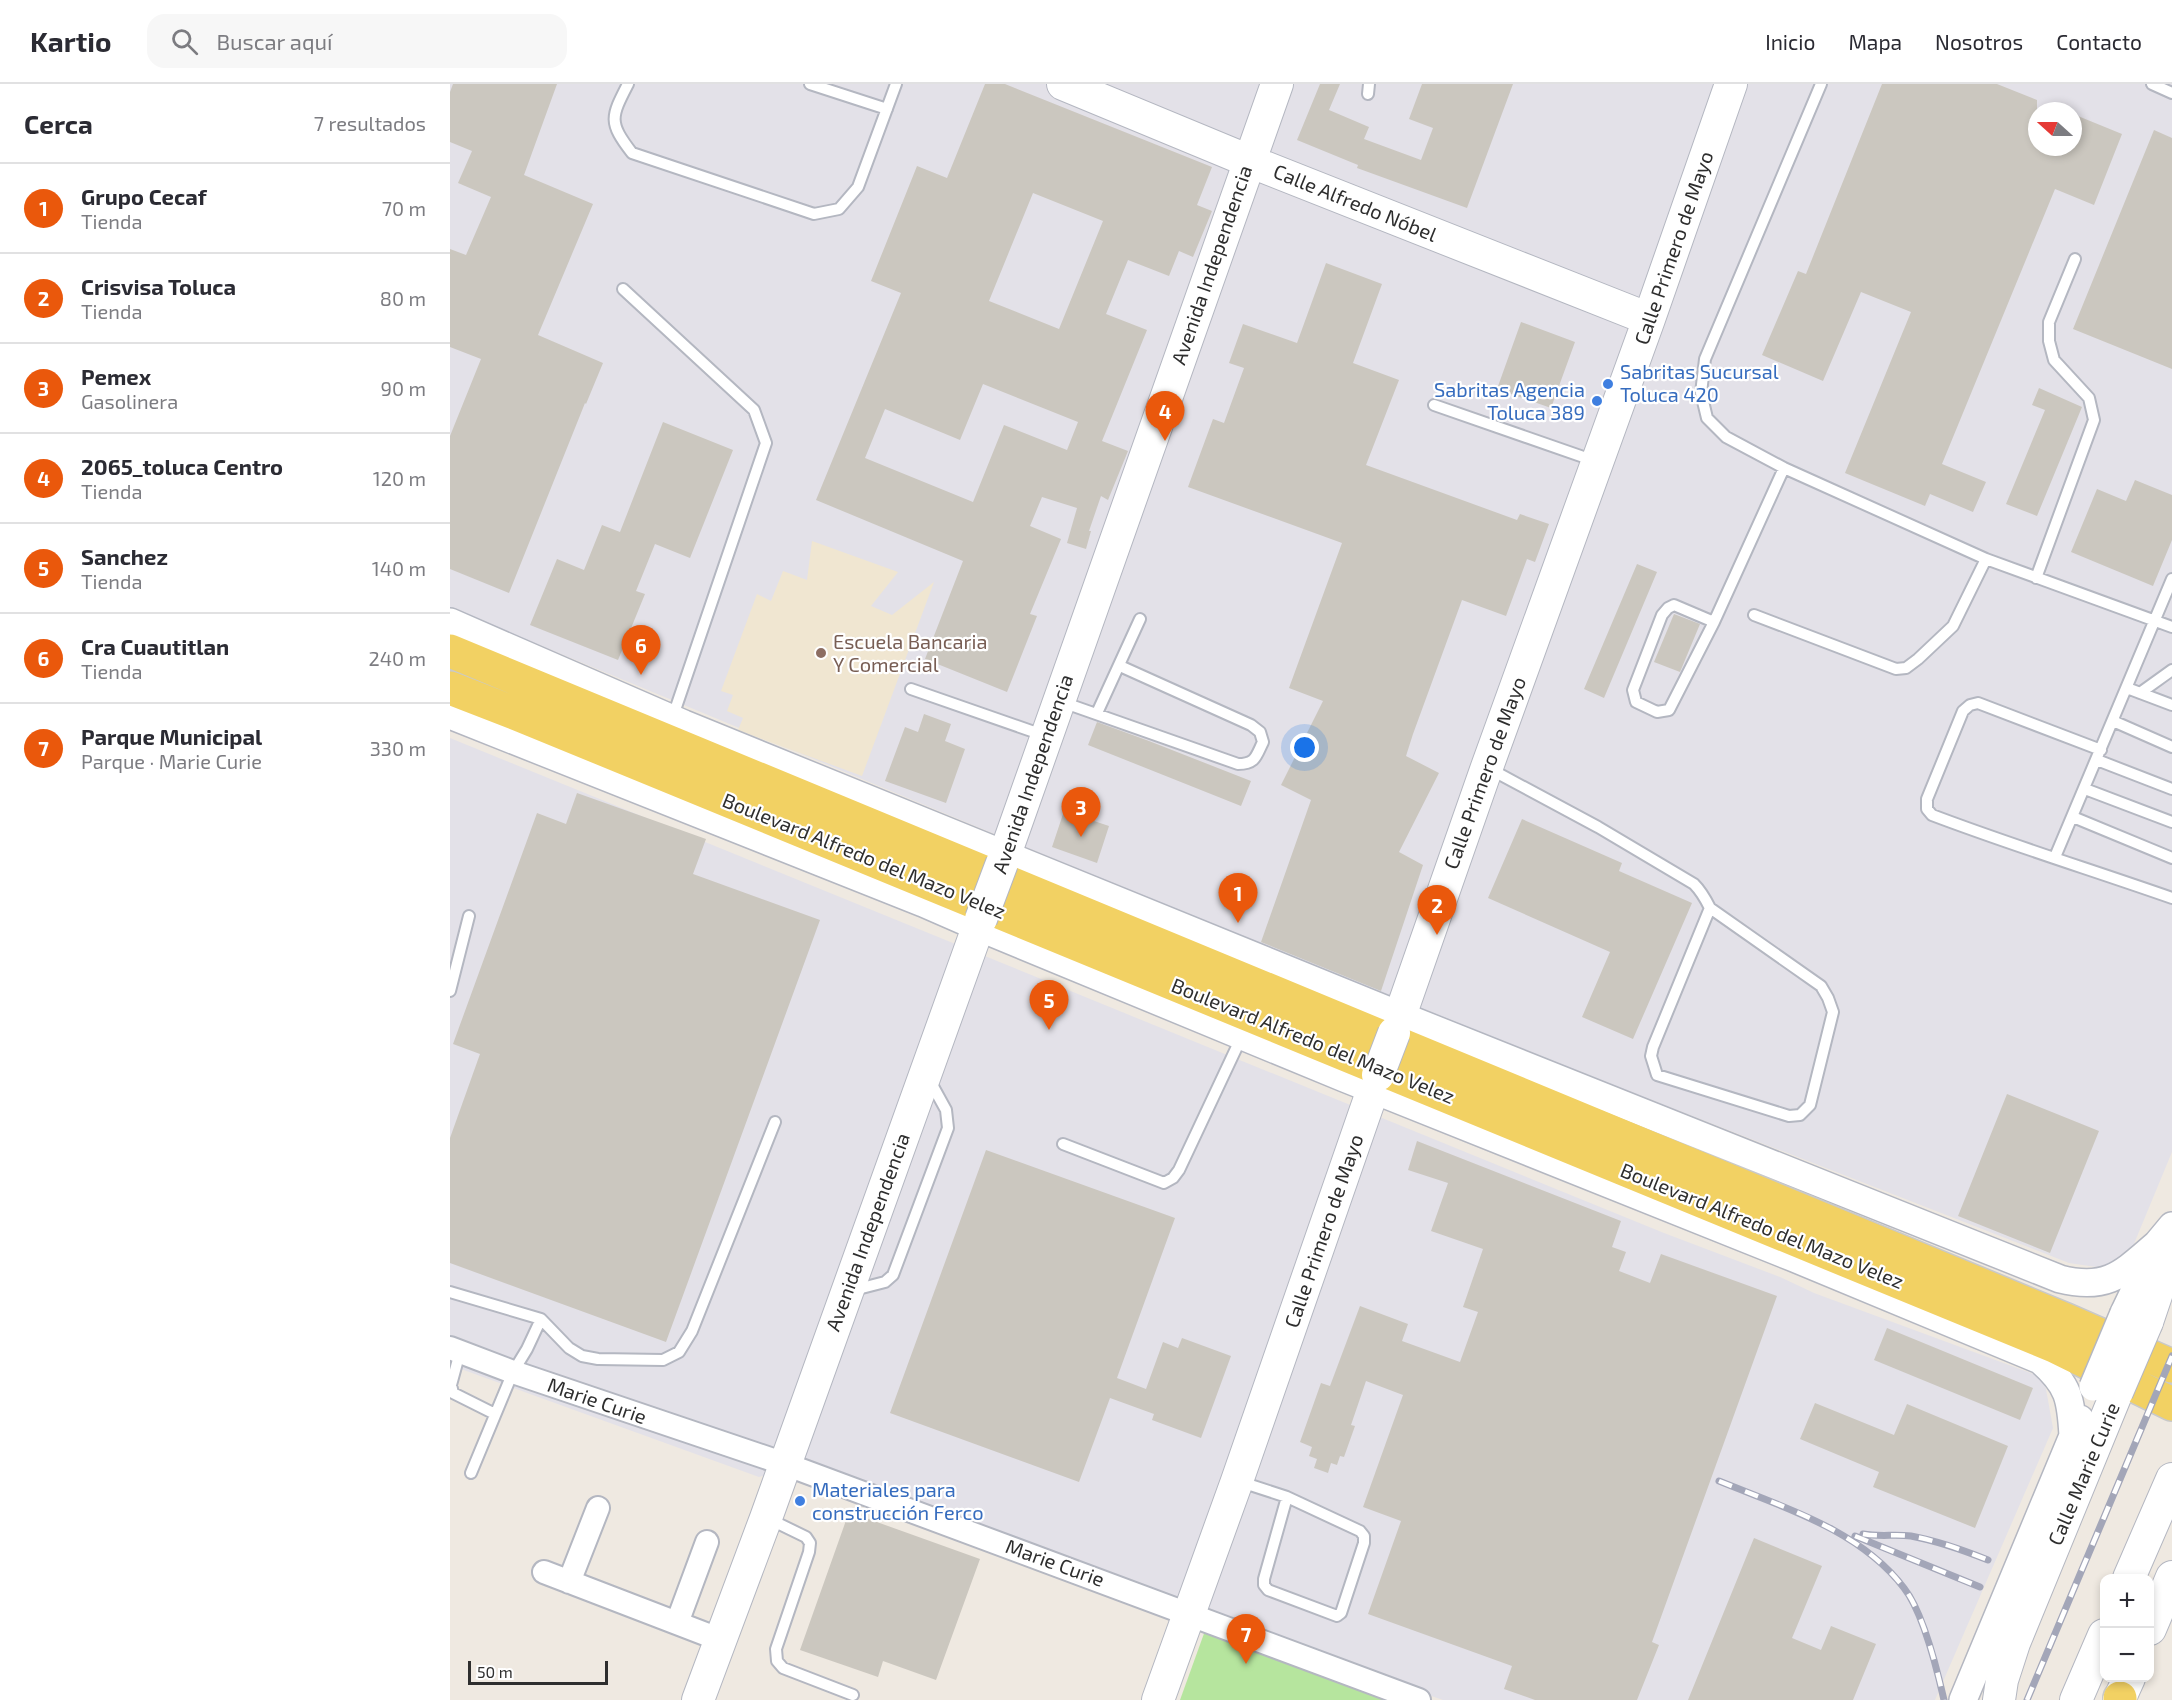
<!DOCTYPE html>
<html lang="es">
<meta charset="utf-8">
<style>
body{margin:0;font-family:"Exo 2",sans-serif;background:#f7f7f7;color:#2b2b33}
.controls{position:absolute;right:18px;bottom:18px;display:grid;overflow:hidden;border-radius:12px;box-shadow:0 3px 9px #0003}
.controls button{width:54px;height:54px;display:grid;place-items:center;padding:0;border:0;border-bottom:2px solid #e1e1e2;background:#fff;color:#2b2b33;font:30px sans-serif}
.compass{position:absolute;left:1578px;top:18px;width:54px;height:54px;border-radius:50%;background:#fff;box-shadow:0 3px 9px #0003;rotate:291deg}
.scale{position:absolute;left:18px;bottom:15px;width:140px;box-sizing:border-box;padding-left:6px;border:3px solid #2e2e2e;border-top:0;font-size:16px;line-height:21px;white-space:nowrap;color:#2e2e2e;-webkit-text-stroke:4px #fff;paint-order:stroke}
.you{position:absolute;left:855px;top:664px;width:21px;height:21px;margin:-15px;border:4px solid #fff;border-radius:50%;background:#1a73e8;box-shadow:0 0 0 9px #1a73e833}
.badge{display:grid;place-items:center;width:39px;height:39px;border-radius:50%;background:#ea580c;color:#fff;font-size:20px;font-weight:700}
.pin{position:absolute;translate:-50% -50px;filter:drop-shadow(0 2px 3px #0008)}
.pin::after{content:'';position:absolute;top:32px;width:21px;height:18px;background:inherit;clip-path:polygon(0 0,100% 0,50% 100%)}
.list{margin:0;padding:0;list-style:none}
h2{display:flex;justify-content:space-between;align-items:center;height:78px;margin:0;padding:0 24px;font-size:26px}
h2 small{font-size:20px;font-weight:400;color:#7c7c81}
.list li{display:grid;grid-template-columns:39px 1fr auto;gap:18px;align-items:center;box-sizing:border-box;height:90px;padding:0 24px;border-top:2px solid #e1e1e2}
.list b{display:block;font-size:22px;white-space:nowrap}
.list p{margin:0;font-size:20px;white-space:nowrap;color:#7c7c81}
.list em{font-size:20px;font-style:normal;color:#7c7c81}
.icon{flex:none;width:33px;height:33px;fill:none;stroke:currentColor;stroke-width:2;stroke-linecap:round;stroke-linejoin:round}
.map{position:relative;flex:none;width:1722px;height:1616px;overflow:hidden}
header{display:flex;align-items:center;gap:36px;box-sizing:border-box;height:84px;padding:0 30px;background:#fff;border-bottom:2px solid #e1e1e2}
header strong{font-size:28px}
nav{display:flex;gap:33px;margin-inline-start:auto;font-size:21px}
.search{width:420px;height:54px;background:#f7f7f7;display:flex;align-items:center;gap:15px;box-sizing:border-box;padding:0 21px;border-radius:18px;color:#7c7c81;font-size:22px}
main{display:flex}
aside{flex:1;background:#fff}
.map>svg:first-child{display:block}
</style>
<header>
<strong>Kartio</strong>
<div class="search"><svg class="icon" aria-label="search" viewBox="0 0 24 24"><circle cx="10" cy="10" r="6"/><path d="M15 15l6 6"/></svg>Buscar aquí</div>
<nav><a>Inicio</a><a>Mapa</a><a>Nosotros</a><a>Contacto</a></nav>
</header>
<main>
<aside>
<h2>Cerca<small>7 resultados</small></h2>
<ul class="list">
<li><span class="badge">1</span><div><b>Grupo Cecaf</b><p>Tienda</p></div><em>70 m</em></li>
<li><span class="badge">2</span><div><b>Crisvisa Toluca</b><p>Tienda</p></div><em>80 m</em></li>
<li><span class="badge">3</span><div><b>Pemex</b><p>Gasolinera</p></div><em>90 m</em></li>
<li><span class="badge">4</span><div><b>2065_toluca Centro</b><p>Tienda</p></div><em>120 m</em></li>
<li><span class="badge">5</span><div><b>Sanchez</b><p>Tienda</p></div><em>140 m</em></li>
<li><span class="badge">6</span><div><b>Cra Cuautitlan</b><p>Tienda</p></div><em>240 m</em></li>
<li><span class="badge">7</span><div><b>Parque Municipal</b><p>Parque · Marie Curie</p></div><em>330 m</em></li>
</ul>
</aside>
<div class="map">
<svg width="1722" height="1616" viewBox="0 0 1722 1616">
<rect width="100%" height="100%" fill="#efe9e1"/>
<path fill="#e3e1e8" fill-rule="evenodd" d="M0 0H1722V1068L1681 1167 1653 1184 1619 1179 925 908 0 524ZM1587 27H1623V63H1587Z
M0 654 1214 1149 1330 1193 1364 1209 1594 1294 1603 1344 1485 1616H993L333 1386 309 1393 0 1281Z"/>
<path fill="#f0e6d1" d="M362 457 448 488 421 522 442 531 484 498 412 692 288 646 293 634 277 627 283 611 271 607 307 510 321 517 333 487 357 496Z"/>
<path fill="#b6e59e" d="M756 1544 942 1616H730Z"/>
<path fill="#cbc7bf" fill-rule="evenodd" d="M3 0H107L74 91 143 120 88 251 153 279 136 320 135 319 59 509 0 485V352L31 275 0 263V165L16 171 41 113 8 99 22 67 0 58V8Z
M535 0H555L762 83 747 121 762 127 743 173 729 167 719 192 678 176 656 230 697 246 652 357 678 367 658 416 651 412 639 447H641L636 465 617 459 627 424 592 413 580 442 611 455 580 530 587 532 557 608 475 575 513 477 366 416 451 209 421 197 467 82 497 94ZM583 109 653 137 609 245 539 217ZM533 300 628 338 617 366 554 341 523 418 415 374 435 325 510 356Z
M870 0H890L879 26 919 43 914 55 971 76 983 44 959 35 972 0H1063L1017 124 907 84 908 81 847 56Z
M1432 0H1547L1587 16V63H1623V30L1672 50 1644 121 1605 105 1492 380 1536 398 1523 428 1480 410 1475 422 1395 389 1461 228 1411 208 1373 297 1312 271 1348 187 1356 190Z
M1704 46 1722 54V285L1623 245Z
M876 179 932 200 903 279 949 296 916 381 1067 436 1070 430 1099 440 1085 478 1077 475 1056 532 1012 516 963 650 956 672 989 689 949 768 973 781 931 907 811 858 861 716 831 701 873 617 839 604 892 459 738 403 763 335 774 339 794 284 779 279 793 240 847 259Z
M1071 238 1125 258 1101 324 1047 305Z
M1589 304 1632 323 1587 432 1556 420 1595 326 1582 321Z
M213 338 283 366 240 474 205 460 186 507 195 510 168 576 80 541 107 475 134 486 152 441 170 448Z
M1685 396 1722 411V456L1703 502 1621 468 1647 405 1676 417Z
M1187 480 1207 488 1154 614 1134 605Z
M1224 530 1250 540 1230 588 1204 578Z
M474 630 501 640 495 657 515 665 496 719 435 697 455 643 468 648Z
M647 638 699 657 801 697 791 722 638 661Z
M127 709 256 755 243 790 370 836 216 1258 0 1179V1054L30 970 3 960 87 729 116 740Z
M614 727 659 742 647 779 602 763Z
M1072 735 1172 779 1169 787 1242 819 1183 955 1132 933 1160 868 1038 814Z
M1557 1010 1649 1047 1600 1169 1508 1132Z
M967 1057 1171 1137 1162 1163 1176 1168 1169 1187 1200 1199 1211 1170 1327 1212 1202 1558 1209 1561 1187 1616H1085L1054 1605 1062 1582 918 1530 951 1437 913 1423 953 1311 916 1297 901 1341 905 1342 894 1373 890 1372 887 1381 881 1379 878 1389 864 1384 867 1375 859 1372 862 1363 850 1358 871 1299 880 1302 910 1222 958 1240 952 1257 1010 1278 1028 1228 1013 1223 1033 1165 981 1147 998 1099 958 1086Z
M536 1066 725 1134 667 1294 696 1305 713 1258 728 1264 732 1254 781 1272 751 1354 702 1336 704 1330 660 1314 629 1398 440 1329Z
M1437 1244 1583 1304 1570 1336 1424 1276Z
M1365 1319 1444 1351 1457 1320 1558 1362 1525 1444 1423 1403 1429 1388 1350 1355Z
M399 1428 530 1475 486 1596 433 1577 428 1593 350 1566Z
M1304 1454 1372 1482 1342 1554 1371 1566 1381 1542 1426 1560 1403 1616H1238Z"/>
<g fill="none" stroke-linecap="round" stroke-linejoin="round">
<g stroke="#b4b7c1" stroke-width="14">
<path id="service" d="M178 0C161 33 158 38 182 69L364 130 389 125 408 103 446 0
M360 0 437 25
M1371 0 1255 275 1251 309 1257 334 1276 353 1334 384 1536 475 1722 543
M1702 0 1722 9
M918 10 919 0
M173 205 304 326 316 359 222 635
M984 321 1145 377
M1586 494 1644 336 1639 314 1604 276 1599 257V238L1625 175
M1304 531 1446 585 1456 584 1468 575 1503 542 1536 475
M1264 538 1224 521 1218 524 1212 531 1183 606 1186 618 1207 628 1219 626 1264 538 1334 384
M1677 604 1722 621
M461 605 593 651
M1690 609 1722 586
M612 618 788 680C806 680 806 672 813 658L810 648 801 641 670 582
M647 629 690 535
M1663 637 1722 663
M1651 666 1528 619 1520 621 1513 627 1477 715V725L1482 731C1561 761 1642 786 1722 814
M1647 676 1722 705
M1040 685 1148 743 1244 800C1251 807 1255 814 1260 824L1203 963 1201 972 1207 991 1339 1032 1350 1031 1360 1021 1383 928 1378 914 1371 902 1260 824
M1635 705 1722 738
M1623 733 1722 774
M1605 773 1722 495
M0 907 19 832
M613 1060 714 1099 723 1094 729 1086 792 952
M404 1206 435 1198 443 1191 498 1044 496 1026 480 997
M0 1208 91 1235 119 1264 132 1272 148 1275 213 1276 229 1268 242 1247 325 1038
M10 1268 1 1301 3 1309 45 1330
M21 1389 63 1288 77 1265 91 1235
M788 1397 837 1413 910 1447 914 1452V1459L891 1529 887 1532 818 1506 814 1501V1495L837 1413
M319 1435 356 1453 360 1459 359 1468 326 1565 327 1577 333 1584 403 1611"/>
</g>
<g stroke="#b4b7c1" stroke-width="26">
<path id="minor" d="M0 1264 63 1288 335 1380 969 1616
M94 1488 271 1556
M119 1498 148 1424
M227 1539 257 1458"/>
</g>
<g stroke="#b4b7c1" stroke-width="30">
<path id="tertiary" d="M0 538 234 640 949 931 1610 1195C1658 1207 1673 1189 1707 1160
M0 631 473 819 528 843 894 994 1344 1174 1590 1276C1619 1301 1621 1315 1623 1352
M1674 1229 1707 1160 1722 1142
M1513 1616 1630 1335"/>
</g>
<g stroke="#b4b7c1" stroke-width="34">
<path id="secondary" d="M613 0 799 77 1199 235
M552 779 827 0
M944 949 1037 683 1199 235 1281 0
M1697 1238 1722 1164
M1679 1494 1722 1395
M1700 1545 1722 1493
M248 1616 316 1434 531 835
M708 1616 787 1397 928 991
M1549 1616 1552 1596 1564 1559 1667 1308
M1626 1616 1654 1551
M1669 1616 1679 1594"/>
</g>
<g stroke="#c9c9c9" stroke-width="36">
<path id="primary" d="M0 567 1616 1236 1722 1282
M0 604 72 632 1604 1262 1722 1320
M1670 1616V1614"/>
</g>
<use href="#service" stroke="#fff" stroke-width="10"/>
<use href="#minor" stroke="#fff" stroke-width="22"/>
<use href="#tertiary" stroke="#fff" stroke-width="27"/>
<use href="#secondary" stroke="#fff" stroke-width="32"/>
<use href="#primary" stroke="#f2d163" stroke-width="33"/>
<g stroke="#a3a6b8" stroke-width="7">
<path id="rail" d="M1269 1397C1333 1423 1410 1446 1454 1504 1473 1528 1487 1585 1494 1616
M1413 1450C1429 1453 1445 1450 1461 1452 1488 1457 1513 1466 1538 1476
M1405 1452 1530 1503
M1577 1616 1722 1272"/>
</g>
<use href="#rail" stroke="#fff" stroke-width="4.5" stroke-dasharray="14" stroke-linecap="butt"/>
<g stroke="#b4b7c1" stroke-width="30" stroke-linecap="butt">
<path id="tertiary-bridge" d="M1643 1303 1674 1229"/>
</g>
<g stroke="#b4b7c1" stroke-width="34" stroke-linecap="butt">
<path id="secondary-bridge" d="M531 835 552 779
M928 991 944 949
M1667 1308 1697 1238"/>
</g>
<use href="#tertiary-bridge" stroke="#fff" stroke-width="27"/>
<use href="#secondary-bridge" stroke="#fff" stroke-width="32"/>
</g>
<g fill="#3f7fe0" stroke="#fff" stroke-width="2">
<circle cx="1158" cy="300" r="6"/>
<circle cx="1147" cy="317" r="6"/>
<circle cx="350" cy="1417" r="6"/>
</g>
<circle fill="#8d6e63" stroke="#fff" stroke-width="2" cx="371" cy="569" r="6"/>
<g text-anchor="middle" stroke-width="4.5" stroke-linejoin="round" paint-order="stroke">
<g font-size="20" fill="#2e2e2e" stroke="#fff">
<text transform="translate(905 119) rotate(22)" y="7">Calle Alfredo Nóbel</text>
<text transform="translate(1224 164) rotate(-71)" y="7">Calle Primero de Mayo</text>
<text transform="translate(762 181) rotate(-71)" y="7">Avenida Independencia</text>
<text transform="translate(1035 689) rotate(-70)" y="7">Calle Primero de Mayo</text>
<text transform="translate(583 690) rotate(-71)" y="7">Avenida Independencia</text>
<text transform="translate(414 772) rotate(22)" y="7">Boulevard Alfredo del Mazo Velez</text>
<text transform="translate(863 957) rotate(22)" y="7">Boulevard Alfredo del Mazo Velez</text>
<text transform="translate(1312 1142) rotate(22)" y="7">Boulevard Alfredo del Mazo Velez</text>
<text transform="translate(874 1147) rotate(-71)" y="7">Calle Primero de Mayo</text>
<text transform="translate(418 1148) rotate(-70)" y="7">Avenida Independencia</text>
<text transform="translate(147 1317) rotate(19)" y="7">Marie Curie</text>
<text transform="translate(1634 1390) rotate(-67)" y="7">Calle Marie Curie</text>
<text transform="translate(605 1479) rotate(20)" y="7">Marie Curie</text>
</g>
<g font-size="20" fill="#366cbe" stroke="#fff" text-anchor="start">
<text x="1170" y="295">Sabritas Sucursal<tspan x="1170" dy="23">Toluca 420</tspan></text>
<text x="1135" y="313" text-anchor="end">Sabritas Agencia<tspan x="1135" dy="23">Toluca 389</tspan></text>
<text x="362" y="1413">Materiales para<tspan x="362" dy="23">construcción Ferco</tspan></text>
</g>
<g font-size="20" fill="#785e54" stroke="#fff" text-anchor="start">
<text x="383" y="565">Escuela Bancaria<tspan x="383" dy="23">Y Comercial</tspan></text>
</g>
</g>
</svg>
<div class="controls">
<button>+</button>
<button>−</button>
</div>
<svg class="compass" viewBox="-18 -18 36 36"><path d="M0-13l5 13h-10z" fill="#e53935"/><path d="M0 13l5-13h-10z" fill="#7c7c81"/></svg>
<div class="scale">50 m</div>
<div class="you"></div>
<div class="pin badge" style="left:788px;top:839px">1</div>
<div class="pin badge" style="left:987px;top:851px">2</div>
<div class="pin badge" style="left:631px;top:753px">3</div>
<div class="pin badge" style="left:715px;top:357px">4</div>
<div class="pin badge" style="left:599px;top:946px">5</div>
<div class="pin badge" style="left:191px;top:591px">6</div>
<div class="pin badge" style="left:796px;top:1580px">7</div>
</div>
</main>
